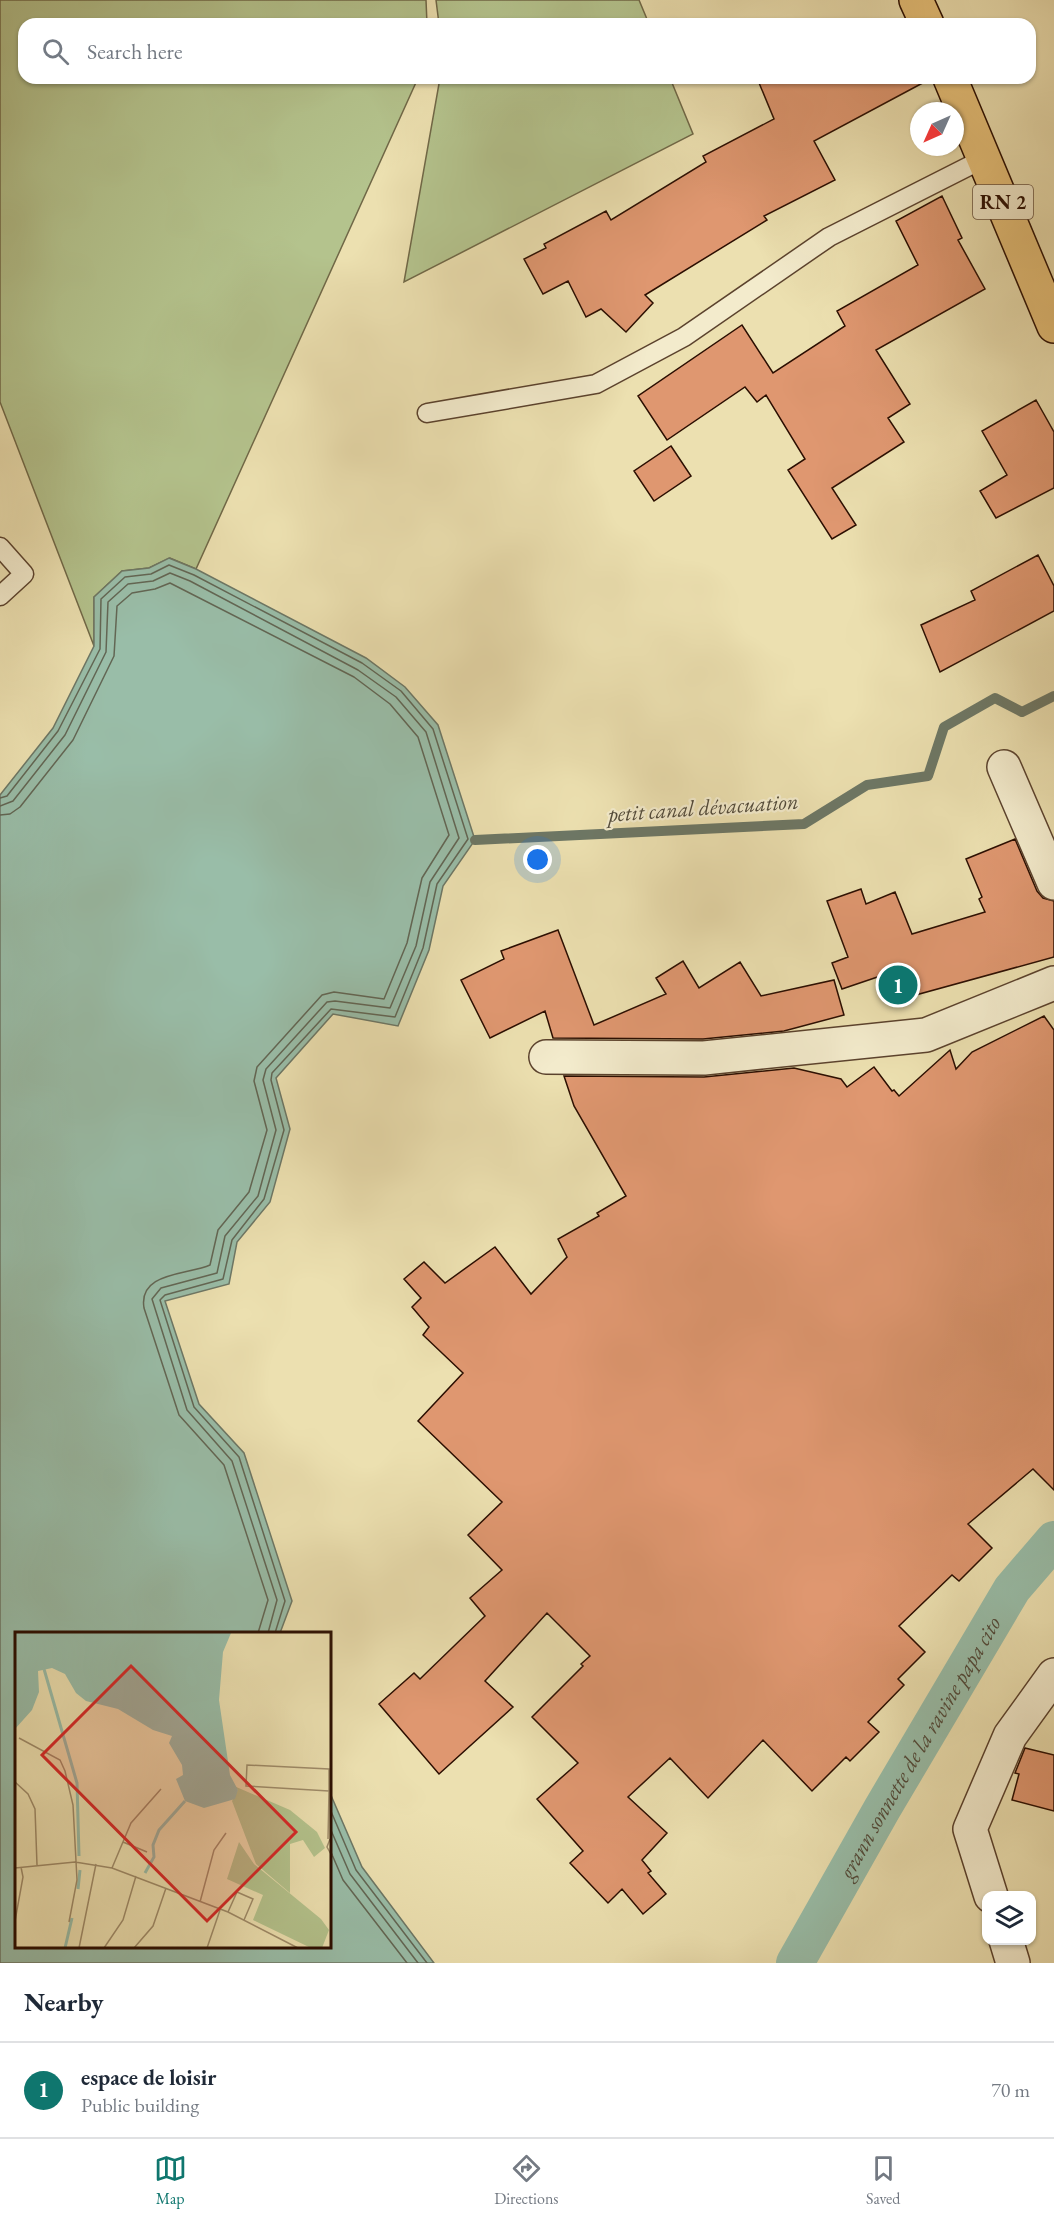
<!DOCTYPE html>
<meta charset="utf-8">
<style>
body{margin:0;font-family:"EB Garamond",serif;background:#f2f2f3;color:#1f2937}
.controls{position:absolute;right:18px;bottom:18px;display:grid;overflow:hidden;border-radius:12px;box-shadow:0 2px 4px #0004}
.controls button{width:54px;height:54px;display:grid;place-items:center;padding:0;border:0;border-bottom:2px solid #e0e1e3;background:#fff;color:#1f2937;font:30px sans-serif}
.compass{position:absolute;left:910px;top:102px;width:54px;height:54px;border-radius:50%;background:#fff;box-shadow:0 2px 4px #0004;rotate:225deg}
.you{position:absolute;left:538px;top:860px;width:21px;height:21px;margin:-15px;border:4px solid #fff;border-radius:50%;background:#1a73e8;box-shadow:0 0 0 9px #1a73e833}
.badge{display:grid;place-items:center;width:39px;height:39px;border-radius:50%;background:#0f766e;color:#fff;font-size:20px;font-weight:700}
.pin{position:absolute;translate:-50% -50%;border:3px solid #fff;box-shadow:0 2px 6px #0006}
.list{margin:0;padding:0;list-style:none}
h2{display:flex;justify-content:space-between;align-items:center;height:78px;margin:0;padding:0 24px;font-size:26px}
h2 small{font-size:20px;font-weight:400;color:#747a83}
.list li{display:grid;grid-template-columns:39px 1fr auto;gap:18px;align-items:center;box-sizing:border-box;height:96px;padding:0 24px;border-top:2px solid #e0e1e3}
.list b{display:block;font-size:22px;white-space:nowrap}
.list p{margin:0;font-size:20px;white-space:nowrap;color:#747a83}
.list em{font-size:20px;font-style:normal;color:#747a83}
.icon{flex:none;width:33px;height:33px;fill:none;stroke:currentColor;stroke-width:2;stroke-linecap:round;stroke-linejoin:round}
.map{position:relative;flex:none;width:1054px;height:1963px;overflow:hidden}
.search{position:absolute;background:#fff;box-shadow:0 2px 4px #0004;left:18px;right:18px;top:18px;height:66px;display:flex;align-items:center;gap:15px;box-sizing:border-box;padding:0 21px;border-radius:18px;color:#747a83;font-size:22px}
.sheet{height:174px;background:#fff}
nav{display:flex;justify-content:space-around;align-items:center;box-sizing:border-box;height:84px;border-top:2px solid #e0e1e3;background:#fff;font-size:16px;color:#747a83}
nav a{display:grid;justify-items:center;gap:3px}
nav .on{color:#0f766e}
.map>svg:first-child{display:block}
</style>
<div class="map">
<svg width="1054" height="1963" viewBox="0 0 1054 1963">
<rect width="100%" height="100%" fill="#ece0b0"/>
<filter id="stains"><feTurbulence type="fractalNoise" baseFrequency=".00333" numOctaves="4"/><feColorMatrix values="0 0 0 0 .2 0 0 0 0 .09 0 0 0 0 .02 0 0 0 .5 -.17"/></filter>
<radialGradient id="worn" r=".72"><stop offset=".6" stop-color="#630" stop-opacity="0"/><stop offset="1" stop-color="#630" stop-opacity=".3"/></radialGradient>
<path fill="#b4c38d" stroke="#706847" stroke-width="1.5" d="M0 0H426L427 24H24V78H418L196 569 170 558 149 568 122 571 94 597V646L0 402Z
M436 0H639L649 24H439Z
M440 78H670L693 134 404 282Z"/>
<path fill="#99bda8" stroke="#6d7765" stroke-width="1.5" d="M169 558 196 569 366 658 405 687 438 725 475 840 443 886 429 950 398 1026 333 1014 276 1078 290 1129 270 1202 237 1242 229 1284 165 1301 199 1404 244 1453 292 1601 280 1633H16V1946H330V1793L362 1867 434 1963H0V795L53 728 94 646V597L122 571 149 568Z"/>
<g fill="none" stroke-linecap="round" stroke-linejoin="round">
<path stroke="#626654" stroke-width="1.5" d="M0 798 7 796 58 731 100 649 101 599 125 577 151 574 169 565 194 575 362 663 401 691 433 729 468 839 437 884 423 948 395 1017 331 1009 272 1073 271 1080 284 1130 264 1199 232 1240 223 1279 165 1295 160 1300 194 1407 239 1457 285 1601 275 1633
M0 806 13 801 65 735 106 652 108 602 128 584 153 581 170 573 190 581 358 670 396 697 426 732 459 838 430 882 416 946 390 1008 335 1001 327 1002 266 1069 263 1080 276 1130 258 1196 225 1236 217 1273 161 1288 152 1299 187 1410 232 1461 277 1600 268 1633
M0 815 10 814 20 807 73 740 114 656 117 606 132 593 155 589 170 583 354 677 390 704 418 737 449 835 422 878 407 943 384 999 334 992 322 995 257 1067 254 1081 267 1130 249 1192 218 1230 210 1265C187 1275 138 1272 144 1308L179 1415 224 1465 268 1600 258 1633
M330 1809 356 1870 427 1963
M330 1828 350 1874 418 1963
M330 1850 343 1880 407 1963"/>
<path stroke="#6d7765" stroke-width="10" d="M475 840 804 824 867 785 928 776 944 727 995 698 1022 712 1054 696"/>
<path stroke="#99bda8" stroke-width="38" id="s1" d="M795 1963 882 1809 1012 1589 1054 1540"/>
</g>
<path fill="#df9770" stroke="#2b0e01" stroke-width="1.5" d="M757 78H932L814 141 835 180 764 216 767 220 645 295 653 303 626 332 601 309 586 317 568 281 543 294 524 259 546 248 544 244 606 211 611 220 706 162 703 156 774 119Z
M942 196 962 238 958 240 985 289 876 350 910 404 888 418 904 442 832 488 856 525 832 539 788 470 805 459 766 395 757 402 745 387 667 440 638 396 742 325 773 373 845 326 837 311 918 265 896 221Z
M1036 400 1054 432V488L996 518 980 491 1007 475 982 431Z
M671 446 691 476 654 501 634 471Z
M1038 555 1054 586V611L940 672 921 625 975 600 971 591Z
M1015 839 1037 891 1043 898 1054 901V957L912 996 904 968 842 989 832 963 848 957 827 901 861 889 866 904 895 892 912 934 985 912 979 899 982 897 966 859Z
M558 930 594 1025 666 994 656 978 683 961 699 988 740 962 761 996 834 980 844 1015 784 1031 703 1039 553 1038 545 1011 490 1038 461 980 504 959 501 951Z
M1044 1016 1054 1030V1490L1033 1469 968 1524 992 1548 959 1581 952 1575 899 1626 925 1652 898 1679 904 1685 868 1722 879 1732 850 1761 846 1757 812 1791 763 1740 708 1798 670 1758 628 1797 667 1833 642 1860 651 1871 648 1873 666 1894 643 1914 622 1889 608 1903 570 1863 583 1851 537 1799 578 1763 532 1717 583 1666 581 1664 590 1656 547 1613 485 1681 513 1707 439 1774 379 1704 414 1673 420 1679 485 1616 470 1598 502 1570 468 1535 502 1502 418 1421 463 1373 423 1335 429 1327 412 1307 421 1298 404 1279 424 1262 445 1283 495 1247 531 1294 567 1257 558 1239 599 1216 597 1213 626 1196 574 1106 564 1076 704 1077 794 1068 841 1079 847 1087 874 1067 892 1091 894 1090 899 1096 950 1050 956 1069 972 1052Z
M1025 1748 1054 1755V1811L1012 1800 1019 1774 1015 1773Z"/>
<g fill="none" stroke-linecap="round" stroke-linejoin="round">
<g stroke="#5b422d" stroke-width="21">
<path id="service" d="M427 413 596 384 684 337 829 237 985 158
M0 547 24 574 0 596"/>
</g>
<g stroke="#5b422d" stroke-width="36">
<path id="minor" d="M1004 767 1054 883
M546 1057 704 1058 926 1035 1054 983
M991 1896 970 1829 1010 1736 1054 1675
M1006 1940 1013 1963"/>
</g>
<g stroke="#2b0e01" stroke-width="36">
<path id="primary" d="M916 0 927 24
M950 78 1054 326"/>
</g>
<use href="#service" stroke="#f3ebcc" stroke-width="18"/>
<use href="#minor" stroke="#f3ebcc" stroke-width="33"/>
<use href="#primary" stroke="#e6c078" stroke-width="33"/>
</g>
<g text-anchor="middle" stroke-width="4.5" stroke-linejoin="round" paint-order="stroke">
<rect fill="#f3ebcc" stroke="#67503e" stroke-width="1.5" x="973" y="185" width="60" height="34" rx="4.5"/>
<g font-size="20" font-weight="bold" fill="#2b0e01">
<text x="1003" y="209">RN 2</text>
</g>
<g font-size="22" font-style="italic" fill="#524b3b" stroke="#f3ebcc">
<text transform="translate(703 807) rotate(-4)" y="8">petit canal dévacuation</text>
<text dy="8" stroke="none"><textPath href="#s1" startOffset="249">grann sonnette de la ravine papa cito</textPath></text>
</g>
</g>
<g transform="translate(15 1632)">
<rect width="316" height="316" fill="#ece0b0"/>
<path d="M219 154 275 178 302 200 310 216 299 225 288 208 275 212V261L241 232 217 169 223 158ZM224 210 239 232 306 287 314 298 307 316H296L238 288 248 263 212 247Z" fill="#b4c38d"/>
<path d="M0 1H216L208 20 204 68 215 143 223 158 220 167 189 176 170 169 161 147 168 143 167 133 154 111 157 104 138 98 103 77 71 69 61 61 50 42 37 36 23 39 24 60 17 78 0 97Z" fill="#99bda8"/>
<path fill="none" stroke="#99bda8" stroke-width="3" d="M29 37 62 151 64 224M130 241 139 225 138 213 144 198 170 169M63 257 65 238M50 316 57 286"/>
<path fill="none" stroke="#9f8c6a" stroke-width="1.5" d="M4 106 45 128 50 139 58 173 62 248 54 290M0 150 13 162 20 177 22 233M313 207 314 159V137L232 133 231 154 314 159M315 207 312 215 317 224M108 210 132 220M0 236 60 230 97 236 213 280 283 316M97 236 116 191 146 157M185 270 199 218 211 201M213 280 222 260 238 267 229 288M0 289 8 245 6 235M64 316 81 232M89 316 108 288 121 244M119 316 138 294 151 256M192 316 205 278"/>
<path fill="#d62828" fill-opacity="0.15" stroke="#d62828" stroke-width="3" d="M116 34 281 200 192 289 27 123Z"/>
<rect width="316" height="316" fill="none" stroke="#2b0e01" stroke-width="3"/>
</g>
<rect width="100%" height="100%" filter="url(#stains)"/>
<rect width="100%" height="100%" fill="url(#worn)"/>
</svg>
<div class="controls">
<button><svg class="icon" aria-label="layers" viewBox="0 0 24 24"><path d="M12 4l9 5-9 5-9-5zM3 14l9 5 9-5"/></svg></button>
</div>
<svg class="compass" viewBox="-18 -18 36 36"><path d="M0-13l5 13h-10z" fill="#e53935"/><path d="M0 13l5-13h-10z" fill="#747a83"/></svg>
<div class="you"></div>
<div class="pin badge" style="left:898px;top:985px">1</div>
<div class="search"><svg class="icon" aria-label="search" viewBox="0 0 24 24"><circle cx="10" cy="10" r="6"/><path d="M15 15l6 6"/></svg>Search here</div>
</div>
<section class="sheet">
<h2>Nearby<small></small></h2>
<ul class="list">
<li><span class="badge">1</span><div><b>espace de loisir</b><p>Public building</p></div><em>70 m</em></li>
</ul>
</section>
<nav>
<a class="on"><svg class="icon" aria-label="map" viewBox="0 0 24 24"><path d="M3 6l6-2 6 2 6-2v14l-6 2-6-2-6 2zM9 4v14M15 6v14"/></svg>Map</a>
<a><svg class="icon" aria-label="directions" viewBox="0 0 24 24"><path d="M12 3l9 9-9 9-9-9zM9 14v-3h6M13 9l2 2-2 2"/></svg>Directions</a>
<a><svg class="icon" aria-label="saved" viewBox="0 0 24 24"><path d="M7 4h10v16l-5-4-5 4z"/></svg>Saved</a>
</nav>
